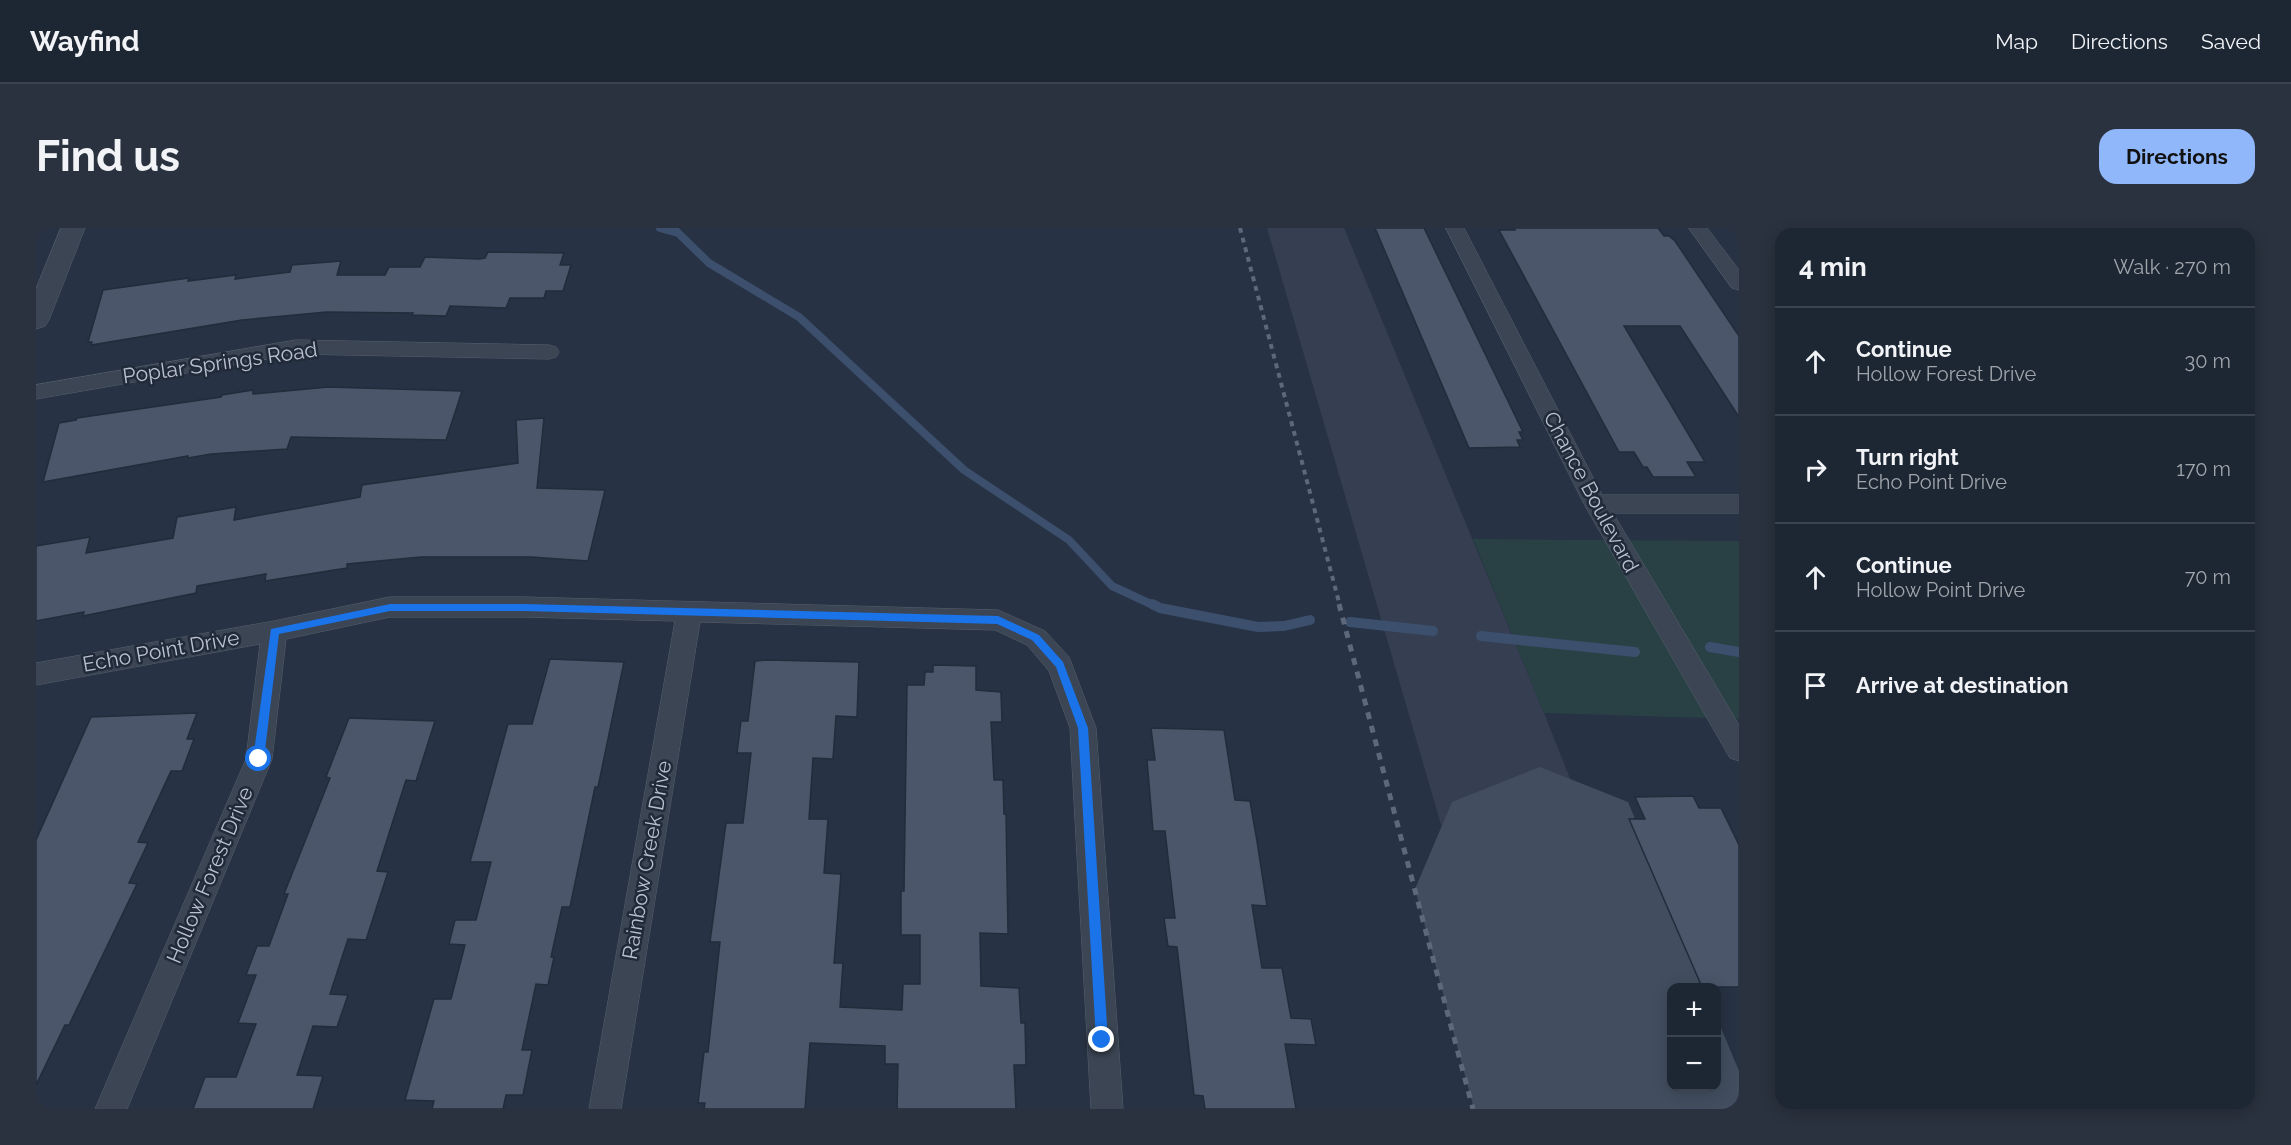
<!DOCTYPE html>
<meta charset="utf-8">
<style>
body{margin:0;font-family:Raleway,sans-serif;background:#2a323f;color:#f1f3f6}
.controls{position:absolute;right:18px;bottom:18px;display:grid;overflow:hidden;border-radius:12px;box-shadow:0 3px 15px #0003}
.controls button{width:54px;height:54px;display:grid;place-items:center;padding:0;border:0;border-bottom:2px solid #3b434e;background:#1d2633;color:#f1f3f6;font:30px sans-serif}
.stop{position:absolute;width:18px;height:18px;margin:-14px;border:4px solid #1a73e8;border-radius:50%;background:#fff}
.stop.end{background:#1a73e8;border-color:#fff;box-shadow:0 2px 6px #0008}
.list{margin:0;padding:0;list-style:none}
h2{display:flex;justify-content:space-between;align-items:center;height:78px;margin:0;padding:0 24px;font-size:26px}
h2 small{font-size:20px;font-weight:400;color:#a0a5ac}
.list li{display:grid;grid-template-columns:39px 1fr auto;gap:18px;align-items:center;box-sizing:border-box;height:108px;padding:0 24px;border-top:2px solid #3b434e}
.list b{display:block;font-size:22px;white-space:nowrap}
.list p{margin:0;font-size:20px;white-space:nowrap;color:#a0a5ac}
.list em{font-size:20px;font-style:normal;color:#a0a5ac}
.icon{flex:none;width:33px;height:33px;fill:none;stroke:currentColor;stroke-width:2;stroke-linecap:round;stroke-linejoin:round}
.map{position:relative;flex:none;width:1703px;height:881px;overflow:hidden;border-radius:18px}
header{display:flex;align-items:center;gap:36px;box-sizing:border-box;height:84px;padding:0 30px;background:#1d2633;border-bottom:2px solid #3b434e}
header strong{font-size:28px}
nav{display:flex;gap:33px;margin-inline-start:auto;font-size:21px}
.intro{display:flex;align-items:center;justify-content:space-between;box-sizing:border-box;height:144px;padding:0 36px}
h1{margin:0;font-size:42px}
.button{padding:15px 27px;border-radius:18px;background:#90b7fa;color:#111;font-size:21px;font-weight:700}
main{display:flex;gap:36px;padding:0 36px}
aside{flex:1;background:#1d2633;border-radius:18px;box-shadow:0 3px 15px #0003}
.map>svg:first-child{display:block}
</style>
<header>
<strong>Wayfind</strong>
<nav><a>Map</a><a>Directions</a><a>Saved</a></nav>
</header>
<div class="intro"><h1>Find us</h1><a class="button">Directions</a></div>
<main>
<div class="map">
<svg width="1703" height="881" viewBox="0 0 1703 881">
<rect width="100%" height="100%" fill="#273244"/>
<path fill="#353f51" d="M1231 0H1308L1508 485 1635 805 1636 858 1657 859 1666 881H1488Z"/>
<path fill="#294145" d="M1437 311 1703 313V491L1508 485Z"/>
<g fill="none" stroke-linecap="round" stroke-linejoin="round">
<path stroke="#3c4f6d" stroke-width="8" d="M624 0 642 5
M637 0 673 35 763 89 928 242 1033 312 1076 358 1119 378"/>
<path stroke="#3c4f6d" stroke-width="10" d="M1116 376 1124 380 1222 399 1248 398 1274 392
M1314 394 1397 403
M1445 408 1599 424
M1674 419 1703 424"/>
<path fill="#424e5f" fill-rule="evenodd" d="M1504 539 1592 574 1669 760H1636V858H1680V788L1703 843V881H1438L1379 661 1416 574Z"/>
</g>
<path fill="#4b566a" stroke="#222c3b" stroke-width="1.5" d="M1339 0H1388L1487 204H1483L1487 212H1481L1484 219 1433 220Z
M1478 0H1622L1628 8H1633L1639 13 1703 108V189L1644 98H1588L1669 234H1651L1660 249H1617L1611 239H1607L1598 224H1583L1463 2H1479Z
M452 24 528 25 524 37H535L527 63H510L508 70H474L470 80 414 78 410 88 376 87 377 85 291 84 206 92 55 117 56 114H52L67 62 153 50 152 53 200 47 199 51 254 44 256 37 305 33 301 47H349L353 39H384L389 29 443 31 449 30Z
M292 159 426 163 410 212 255 209 251 221 175 226 152 230V228L7 254 23 195 40 192 41 190 185 169 186 167 217 162V166Z
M508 190 501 260 569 262 552 333 495 329H385L311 336V340L229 353 230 346 161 358 160 365 47 388 48 384 0 393V318L54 309 50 325 137 310 141 289 200 279 198 292 324 269 326 257 482 235 480 192Z
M514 431 588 434 562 559H559L534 679H526L515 729H518L512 757 500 756 486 822H496L487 867H470L467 881H396L398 873 369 872 398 771H415L429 717 413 716 419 692H440L455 634H434L472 496H496Z
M730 432 823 434 821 489 800 488 797 531 777 530 773 591H792L788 645 805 646 798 735H807L804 779 866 782 867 756H884V707H865V663H868L871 457H888L889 444H897V437L940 438V462L965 464 966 494H955L958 552H967L968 586H970L972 706 944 705 945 758 983 760 985 795H989L990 837H978L980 881H861L862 836H849V818L774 815 769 881H668L669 875H662L668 824H672L684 714H674L690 595H707L715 525H701L705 493H712L719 433Z
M161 485 151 511H158L146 543H135L102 614 112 615 93 655 101 656 33 797H29L0 857V612L55 489Z
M313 490 399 493 380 553 370 552 341 643 352 644 330 712 312 711 294 766 312 767 301 799 277 798 261 847 287 848 277 881H157L169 849H200L220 796 202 795 220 747H210L221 718H233L252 666H248L294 550 290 549Z
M1115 500 1188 502 1199 572 1214 573 1221 613 1231 678 1216 677 1226 740H1246L1255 790 1275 791 1280 817 1249 816 1260 881H1169L1167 868 1158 867 1141 719 1132 718 1128 690H1139L1129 603H1117L1111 532H1119Z
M1657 568 1663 580H1685L1703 617V759H1666L1593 591H1609L1599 569Z"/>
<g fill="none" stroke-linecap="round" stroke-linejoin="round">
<g stroke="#57606e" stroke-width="1">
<path id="minor" d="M1410 0H1428L1566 267H1703V285H1577L1703 497V533L1694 530 1548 276Z
M1653 0H1671L1703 42V62L1696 60Z
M260 112 513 117 520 119 523 124 520 129 513 131 260 126 0 171V157Z
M354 369H488L962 382 1009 403 1033 429 1060 500 1087 881H1055L1034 500 1013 443 991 417 959 402 664 394 585 881H553L639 393 488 389H354L250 411 236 531 91 881H59L210 531 224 416 0 457V435L238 393Z"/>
</g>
<g stroke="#57606e" stroke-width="1">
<path id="tertiary" d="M25 0H49L13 92 9 98 0 101V61Z"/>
</g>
<use href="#minor" fill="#3b4553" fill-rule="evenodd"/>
<use href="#tertiary" fill="#3b4553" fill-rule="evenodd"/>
<path stroke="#5d697a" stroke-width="4" stroke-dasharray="5 5" stroke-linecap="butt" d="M1204 0 1304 378"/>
<path stroke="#5d697a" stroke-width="5" stroke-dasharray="7 7" stroke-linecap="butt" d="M1303 376 1437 881"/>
</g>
<path fill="#1a73e8" d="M354 376H488L962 388 1003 407 1027 434 1052 500 1072 812 1070 817 1066 818 1060 812 1042 500 1020 439 996 412 961 396 488 383H354L243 406 228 531 223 536 219 534 217 531 235 401Z"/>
<g text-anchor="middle" stroke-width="5" stroke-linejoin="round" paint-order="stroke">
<g font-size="21" fill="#b9c0cd" stroke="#202a39">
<text transform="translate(184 135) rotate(-8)" y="7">Poplar Springs Road</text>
<text transform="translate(1555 264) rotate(62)" y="7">Chance Boulevard</text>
<text transform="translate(125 423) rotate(-10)" y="7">Echo Point Drive</text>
<text transform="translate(611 632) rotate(-80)" y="7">Rainbow Creek Drive</text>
<text transform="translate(174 647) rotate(-67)" y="7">Hollow Forest Drive</text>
</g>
</g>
</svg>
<div class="controls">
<button>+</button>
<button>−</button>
</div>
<div class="stop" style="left:223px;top:531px"></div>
<div class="stop end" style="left:1066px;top:812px"></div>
</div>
<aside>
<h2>4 min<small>Walk · 270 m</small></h2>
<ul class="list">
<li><svg class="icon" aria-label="ahead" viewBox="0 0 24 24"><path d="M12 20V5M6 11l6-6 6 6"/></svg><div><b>Continue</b><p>Hollow Forest Drive</p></div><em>30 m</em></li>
<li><svg class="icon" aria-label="right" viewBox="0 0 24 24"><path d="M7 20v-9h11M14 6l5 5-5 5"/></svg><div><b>Turn right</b><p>Echo Point Drive</p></div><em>170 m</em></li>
<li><svg class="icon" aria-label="ahead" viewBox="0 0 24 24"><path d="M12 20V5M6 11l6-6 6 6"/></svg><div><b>Continue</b><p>Hollow Point Drive</p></div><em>70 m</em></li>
<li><svg class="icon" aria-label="arrive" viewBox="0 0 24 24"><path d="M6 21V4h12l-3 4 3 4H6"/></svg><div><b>Arrive at destination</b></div></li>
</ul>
</aside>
</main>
